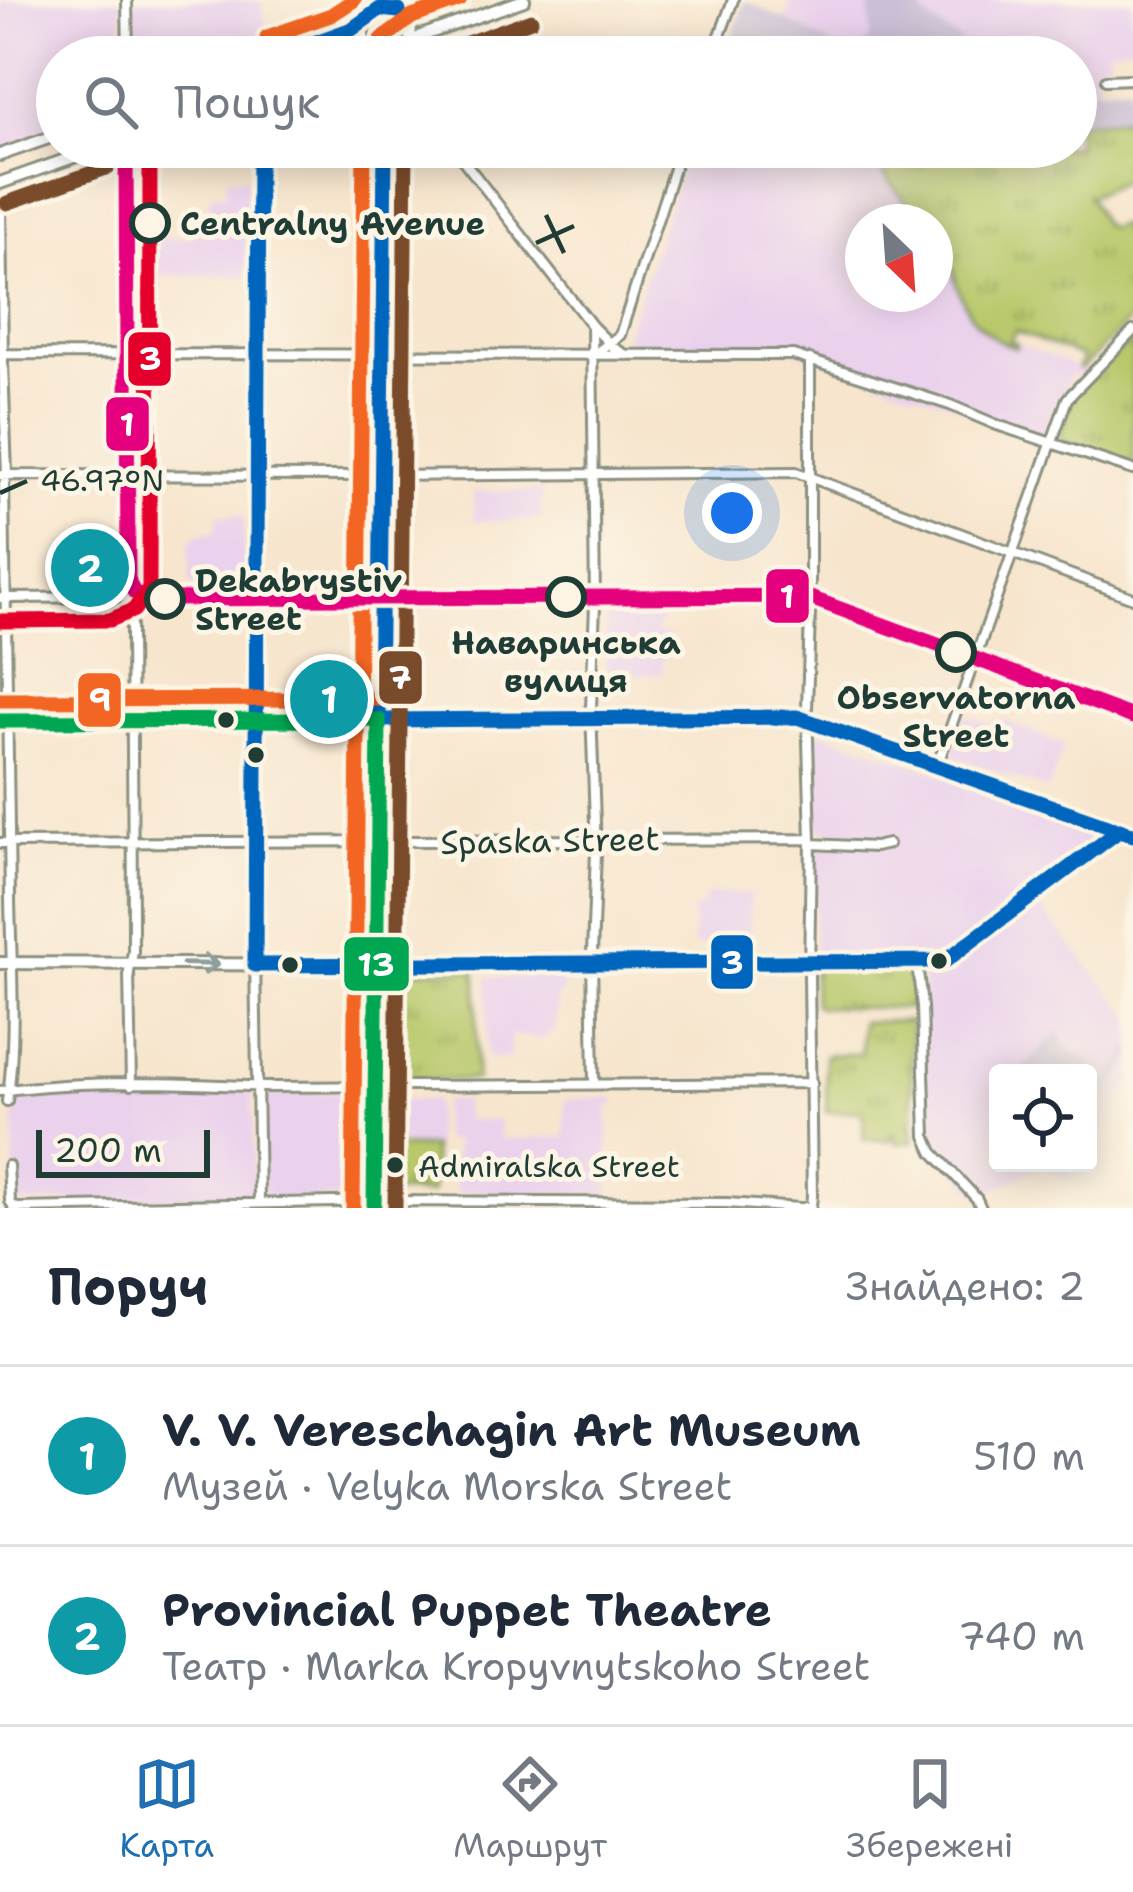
<!DOCTYPE html>
<html lang="uk">
<meta charset="utf-8">
<style>
body{margin:0;font-family:"Shantell Sans",sans-serif;background:#f6f6f7;color:#1f2937}
.controls{position:absolute;right:36px;bottom:36px;display:grid;overflow:hidden;border-radius:12px;box-shadow:0 6px 30px #0003}
.controls button{width:108px;height:108px;display:grid;place-items:center;padding:0;border:0;border-bottom:3px solid #e0e1e3;background:#fff;color:#1f2937;font:60px sans-serif}
.compass{position:absolute;left:845px;top:204px;width:108px;height:108px;border-radius:50%;background:#fff;box-shadow:0 6px 30px #0003;rotate:155deg}
.scale{position:absolute;left:36px;bottom:30px;width:174px;box-sizing:border-box;padding-left:12px;border:6px solid #1f3d34;border-top:0;font-size:33px;line-height:42px;white-space:nowrap;color:#1f3d34;-webkit-text-stroke:9px #fcf5e5;paint-order:stroke}
.you{position:absolute;left:732px;top:513px;width:42px;height:42px;margin:-30px;border:9px solid #fff;border-radius:50%;background:#1a73e8;box-shadow:0 0 0 18px #1a73e833}
.badge{display:grid;place-items:center;width:78px;height:78px;border-radius:50%;background:#1f6fb2;color:#fff;font-size:39px;font-weight:700}
.pin{position:absolute;translate:-50% -50%;border:6px solid #fff;box-shadow:0 3px 12px #0006}
.list{margin:0;padding:0;list-style:none}
h2{display:flex;justify-content:space-between;align-items:center;height:156px;margin:0;padding:0 48px;font-size:51px}
h2 small{font-size:39px;font-weight:400;color:#747a83}
.list li{display:grid;grid-template-columns:78px 1fr auto;gap:36px;align-items:center;box-sizing:border-box;height:180px;padding:0 48px;border-top:3px solid #e0e1e3}
.list b{display:block;font-size:45px;white-space:nowrap}
.list p{margin:0;font-size:39px;white-space:nowrap;color:#747a83}
.list em{font-size:39px;font-style:normal;color:#747a83}
.icon{flex:none;width:66px;height:66px;fill:none;stroke:currentColor;stroke-width:2;stroke-linecap:round;stroke-linejoin:round}
.map{position:relative;flex:none;width:1133px;height:1208px;overflow:hidden}
.search{position:absolute;background:#fff;box-shadow:0 6px 30px #0003;left:36px;right:36px;top:36px;height:132px;display:flex;align-items:center;gap:30px;box-sizing:border-box;padding:0 42px;border-radius:66px;color:#747a83;font-size:45px}
.sheet{height:516px;background:#fff}
nav{display:flex;justify-content:space-around;align-items:center;box-sizing:border-box;height:168px;border-top:3px solid #e0e1e3;background:#fff;font-size:33px;color:#747a83}
nav a{display:grid;justify-items:center;gap:6px}
nav .on{color:#1f6fb2}
.map>svg:first-child{display:block}
</style>
<div class="map">
<svg width="1133" height="1208" viewBox="0 0 1133 1208">
<defs>
<pattern id="grass-tufts" width="24" height="20" patternUnits="userSpaceOnUse" patternTransform="scale(3)"><rect width="24" height="20" fill="#b8c86b"/><path d="M3 7l-1-3M5 7V3M7 7l1-3M15 17l-1-3M17 17v-4M19 17l1-3" fill="none" stroke="#95a459"/></pattern>
</defs>
<rect width="100%" height="100%" fill="#fcf5e5"/>
<filter id="ink" filterUnits="userSpaceOnUse"><feTurbulence type="fractalNoise" baseFrequency=".00833" numOctaves="2"/><feDisplacementMap in="SourceGraphic" scale="24" xChannelSelector="R" yChannelSelector="G"/><feConvolveMatrix kernelMatrix="1 2 1 2 8 2 1 2 1" color-interpolation-filters="sRGB"/></filter>
<filter id="wash" filterUnits="userSpaceOnUse"><feTurbulence type="fractalNoise" baseFrequency=".004" numOctaves="4" result="noise"/><feDisplacementMap in="SourceGraphic" scale="48" xChannelSelector="R" yChannelSelector="G"/><feGaussianBlur stdDeviation="2.7" result="paint"/><feColorMatrix in="noise" values="0 0 0 0 0 0 0 0 0 0 0 0 0 0 0 0 0 1.4 0 .05"/><feComposite in="paint" operator="in"/></filter>
<g filter="url(#wash)">
<rect width="100%" height="100%" fill="#f7e5cd"/>
<path fill="#ead1ec" d="M0 0H122V57H57V129L0 150Z
M133 0 261 1 273 53 262 57H133Z
M791 0H877V3L869 4 871 35 859 57H853L786 20Z
M919 0H1133V46L1107 49 1109 60 1098 62V86L1076 88V57H960L962 42 924 16Z
M689 147H782L838 168 843 161 850 166 866 169 865 174 870 170 882 173 921 222H863V294H935V241L948 257 966 309 991 338 1016 348 1018 344 1087 370 1079 378 1071 373 1051 430 1042 435 794 351 629 350 626 347V335Z
M247 175 246 276 145 275V246H159L160 238H192L193 231H209L210 194H226L227 178H242Z
M474 491H542V520L474 521Z
M217 515H244L243 584H190L189 543 197 534 216 532Z
M637 610H662V623L656 624V634H668V658L662 659V675H635L634 668 605 670 606 612 616 610 620 617H634Z
M966 715 993 726 996 720 1001 722 1002 719 1064 745 1048 790 954 756 952 751Z
M822 732 1094 828 1101 831 1100 838 946 956 819 957 814 952 815 850 840 843 838 833 822 830 815 824 812 745 815 735Z
M750 893 749 945 693 946V908H701L707 894Z
M1034 901 1133 1019V1082L1094 1145 1088 1144V1073H998V1163H1077L1068 1179 1044 1164 980 1197 935 1151 928 1136 922 971Z
M487 977 564 978 563 994 557 995 555 1033 548 1034 543 1040 513 1035 510 1038V1058H487Z
M246 1089 252 1094 254 1188 249 1195 18 1204 15 1201 14 1101 19 1094Z
M358 1092 367 1096 370 1101 368 1191 366 1194 356 1198 267 1199 259 1178 261 1094Z
M615 1097V1105L608 1107 609 1194 455 1192V1141L442 1140V1101L464 1100 465 1120H499L500 1139 565 1137V1100Z
M391 1100H435V1147H407L405 1143H391Z"/>
<path fill="#cabfd6" d="M877 0H919L924 16 962 42 960 57H859L871 35 869 4 876 3Z
M745 1 786 20 853 57H726Z
M1129 84V89H1133V117L1076 122V88Z
M782 147H900L882 173 871 170 869 176 865 175V169L850 166 843 161 839 169Z
M1059 1031 1066 1045 1108 1080 1133 1044V1058L1114 1087 1088 1114V1073H1023L1024 1067Z"/>
<path fill="url(#grass-tufts)" stroke="#6c8250" stroke-width="3" d="M1133 118V181L1130 177 1089 197 1102 224 1108 228 1120 225 1133 253V317L1081 369 1078 368 1083 357 1015 331 1010 341 1017 344 1016 348C985 337 968 318 957 286 954 277 953 266 949 257 940 241 935 243 935 222H922L883 173 900 147H1076V123Z
M1133 336V465L1066 443 1059 435 1074 394Z
M908 966 913 971 914 1005 911 1008 820 1007 814 1005 813 973 817 967Z
M474 969 477 983 476 1080 388 1079 383 1073 385 973 388 971Z
M911 1021 913 1142 896 1143 895 1134H891V1140H864L863 1111 827 1112 825 1055 861 1054V1022Z
M394 1147H432V1193L394 1192Z"/>
</g>
<g filter="url(#ink)">
<g fill="none" stroke-linecap="round" stroke-linejoin="round">
<g stroke="#8b9180" stroke-width="14">
<path id="minor" d="M127 0 128 57
M712 57 733 0
M1106 80 1133 79
M128 147C127 415 133 684 133 952L129 972 131 1085
M453 147 592 326 614 348 626 355
M663 147 679 153
M1 206 3 363 7 475 4 484C5 622 9 760 10 898 11 961 17 1040 7 1101
M592 326 595 604 591 708 596 852 592 954 594 1084
M0 354 793 355 950 405 997 425 1133 470
M593 355 620 335 681 147
M0 475 382 476 796 472 1133 598
M0 598 795 593 810 595 1133 714
M937 766 1067 399 1133 331
M0 843 811 839
M811 844 875 847 888 844
M917 963 922 1007 926 1136 933 1152 977 1199 981 1208
M0 1091C88 1079 181 1083 269 1087L812 1083
M8 1166 10 1201 13 1207 18 1208 387 1201 727 1203 800 1208
M259 1201 255 956 259 147
M803 1208 811 1205 812 1196 809 977 811 839 807 708 810 613V359"/>
</g>
<g stroke="#8b9180" stroke-width="16">
<path id="major" d="M392 0 397 10 411 24 410 43
M399 11 432 0
M366 20C359 35 364 50 380 57
M274 57 352 29 380 9 397 10
M394 57 421 36 524 0
M0 155 57 135
M0 183 102 147
M0 721 379 720 385 147
M0 963 377 965"/>
</g>
<g stroke="#8b9180" stroke-width="20">
<path id="highway" d="M377 965 945 961 1120 830
M374 1208 379 720 797 717 1133 835"/>
</g>
<use href="#minor" stroke="#fff" stroke-width="8"/>
<use href="#major" stroke="#fff" stroke-width="10"/>
<use href="#highway" stroke="#fff" stroke-width="14"/>
<path stroke="#1f3d34" stroke-width="3" d="M104 595H147"/>
<g stroke="#fcf5e5" stroke-width="24">
<path id="bus-1" d="M274 57 352 29 380 9 399 11
M259 147 255 965 945 961 1120 830
M385 147 379 720 797 717 1133 835"/>
</g>
<g stroke="#fcf5e5" stroke-width="24">
<path id="bus-2" d="M428 57 531 20
M7 203 109 167
M395 1208 406 147"/>
</g>
<g stroke="#fcf5e5" stroke-width="24">
<path id="bus-3" d="M267 37 331 15 354 0
M381 40 412 17 460 0
M0 700 379 699
M353 1208 364 147"/>
</g>
<g stroke="#fcf5e5" stroke-width="24">
<path id="bus-4" d="M0 721 379 720
M374 1208 379 720"/>
</g>
<use href="#bus-1" stroke="#0065bd" stroke-width="15"/>
<use href="#bus-2" stroke="#7a4b2a" stroke-width="15"/>
<use href="#bus-3" stroke="#f26522" stroke-width="15"/>
<use href="#bus-4" stroke="#00a651" stroke-width="15"/>
<g stroke="#fcf5e5" stroke-width="24">
<path id="tram-1" d="M126 147 128 577C130 589 135 596 147 599L805 596 1133 717"/>
</g>
<g stroke="#fcf5e5" stroke-width="24">
<path id="tram-2" d="M0 621 110 620 134 610 149 588 150 147"/>
</g>
<use href="#tram-1" stroke="#e5007d" stroke-width="15"/>
<use href="#tram-2" stroke="#e4002b" stroke-width="15"/>
</g>
<defs><path id="oneway-shaft" d="M-6 0H5M1.5-3L5.5 0L1.5 3" fill="none" stroke-width="1.6" stroke-linecap="round" stroke-linejoin="round" transform="scale(3)"/></defs>
<use stroke="#8f9e9a" href="#oneway-shaft" transform="translate(201 964) rotate(1)"/>
</g>
<path fill="none" stroke="#1f3d34" stroke-width="4.5" d="M546 215 564 253M536 243 574 226M0 493 27 481"/>
<g fill="#fcf5e5" stroke="#1f3d34" stroke-width="6">
<circle cx="150" cy="223" r="18"/>
<circle cx="566" cy="597" r="18"/>
<circle cx="165" cy="599" r="18"/>
<circle cx="956" cy="652" r="18"/>
</g>
<g fill="#1f3d34" stroke="#fcf5e5" stroke-width="4.5">
<circle cx="226" cy="720" r="10"/>
<circle cx="256" cy="755" r="10"/>
<circle cx="939" cy="961" r="10"/>
<circle cx="290" cy="965" r="10"/>
<circle cx="395" cy="1165" r="10"/>
</g>
<g text-anchor="middle" stroke-width="10" stroke-linejoin="round" paint-order="stroke">
<g font-size="30" fill="#1f3d34" stroke="#fcf5e5" text-anchor="start">
<text x="418" y="1177">Admiralska Street</text>
</g>
<g font-size="33" font-weight="bold" fill="#1f3d34" stroke="#fcf5e5" text-anchor="start">
<text x="180" y="235">Centralny Avenue</text>
<text x="195" y="592">Dekabrystiv<tspan x="195" dy="38">Street</tspan></text>
<text x="566" y="654" text-anchor="middle">Наваринська<tspan x="566" dy="38">вулиця</tspan></text>
<text x="956" y="709" text-anchor="middle">Observatorna<tspan x="956" dy="38">Street</tspan></text>
</g>
<g font-size="33" fill="#1f3d34" stroke="#fcf5e5">
<text transform="translate(550 840) rotate(-1)" y="12">Spaska Street</text>
</g>
</g>
<g font-size="30" text-anchor="middle" fill="#1f3d34" stroke="#fcf5e5" stroke-width="10" stroke-linejoin="round" paint-order="stroke">
<text x="102" y="491">46.97°N</text>
</g>
<g stroke="#fcf5e5" stroke-width="4.5">
<rect x="126" y="330" width="47" height="58" rx="12" fill="#e4002b"/>
<rect x="104" y="395" width="47" height="58" rx="12" fill="#e5007d"/>
<rect x="764" y="567" width="47" height="58" rx="12" fill="#e5007d"/>
<rect x="377" y="649" width="47" height="57" rx="12" fill="#7a4b2a"/>
<rect x="76" y="671" width="47" height="58" rx="12" fill="#f26522"/>
<rect x="709" y="933" width="46" height="58" rx="12" fill="#0065bd"/>
<rect x="342" y="935" width="69" height="58" rx="12" fill="#00a651"/>
</g>
<g font-size="33" text-anchor="middle" font-weight="bold" fill="#fff">
<text x="150" y="370">3</text>
<text x="127" y="436">1</text>
<text x="787" y="608">1</text>
<text x="400" y="689">7</text>
<text x="100" y="711">9</text>
<text x="732" y="974">3</text>
<text x="376" y="976">13</text>
</g>
</svg>
<div class="controls">
<button><svg class="icon" aria-label="locate" viewBox="0 0 24 24"><circle cx="12" cy="12" r="6"/><path d="M12 2v4M12 18v4M2 12h4M18 12h4"/></svg></button>
</div>
<svg class="compass" viewBox="-18 -18 36 36"><path d="M0-13l5 13h-10z" fill="#e53935"/><path d="M0 13l5-13h-10z" fill="#747a83"/></svg>
<div class="scale">200 m</div>
<div class="you"></div>
<div class="pin badge" style="left:329px;top:699px;background:#0f9aa8">1</div>
<div class="pin badge" style="left:90px;top:568px;background:#0f9aa8">2</div>
<div class="search"><svg class="icon" aria-label="search" viewBox="0 0 24 24"><circle cx="10" cy="10" r="6"/><path d="M15 15l6 6"/></svg>Пошук</div>
</div>
<section class="sheet">
<h2>Поруч<small>Знайдено: 2</small></h2>
<ul class="list">
<li><span class="badge" style="background:#0f9aa8">1</span><div><b>V. V. Vereschagin Art Museum</b><p>Музей · Velyka Morska Street</p></div><em>510 m</em></li>
<li><span class="badge" style="background:#0f9aa8">2</span><div><b>Provincial Puppet Theatre</b><p>Театр · Marka Kropyvnytskoho Street</p></div><em>740 m</em></li>
</ul>
</section>
<nav>
<a class="on"><svg class="icon" aria-label="map" viewBox="0 0 24 24"><path d="M3 6l6-2 6 2 6-2v14l-6 2-6-2-6 2zM9 4v14M15 6v14"/></svg>Карта</a>
<a><svg class="icon" aria-label="directions" viewBox="0 0 24 24"><path d="M12 3l9 9-9 9-9-9zM9 14v-3h6M13 9l2 2-2 2"/></svg>Маршрут</a>
<a><svg class="icon" aria-label="saved" viewBox="0 0 24 24"><path d="M7 4h10v16l-5-4-5 4z"/></svg>Збережені</a>
</nav>
